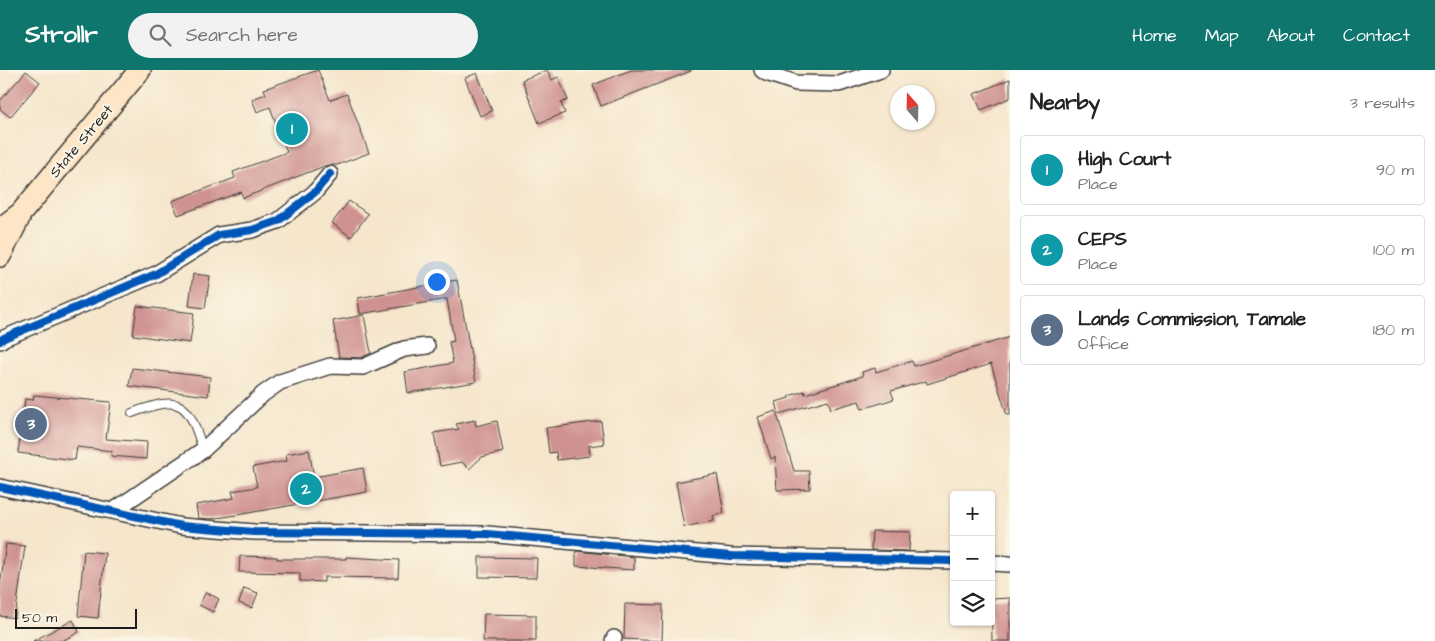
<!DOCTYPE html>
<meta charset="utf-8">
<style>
body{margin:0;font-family:"Architects Daughter",sans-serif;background:#f2f2f2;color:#222}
.controls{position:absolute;right:15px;bottom:15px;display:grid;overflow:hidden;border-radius:5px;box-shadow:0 1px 4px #0004}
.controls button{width:45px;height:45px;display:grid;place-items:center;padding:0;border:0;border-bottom:1px solid #e0e0e0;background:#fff;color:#222;font:25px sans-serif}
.compass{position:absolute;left:890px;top:15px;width:45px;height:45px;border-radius:50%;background:#fff;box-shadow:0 1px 4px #0004;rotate:340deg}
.scale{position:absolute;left:15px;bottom:12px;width:122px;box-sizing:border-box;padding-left:5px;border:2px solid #1c1c1c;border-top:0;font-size:14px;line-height:18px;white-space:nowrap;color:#1c1c1c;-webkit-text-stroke:4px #fcf5e5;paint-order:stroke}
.you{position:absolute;left:436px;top:211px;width:18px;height:18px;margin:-12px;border:4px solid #fff;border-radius:50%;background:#1a73e8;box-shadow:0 0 0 8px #1a73e833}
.badge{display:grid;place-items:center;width:32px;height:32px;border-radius:50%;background:#0f766e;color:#fff;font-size:16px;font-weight:700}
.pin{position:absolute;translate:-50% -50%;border:2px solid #fff;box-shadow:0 1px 5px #0006}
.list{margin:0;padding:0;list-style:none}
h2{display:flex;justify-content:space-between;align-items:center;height:65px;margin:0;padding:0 20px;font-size:21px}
h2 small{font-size:16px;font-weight:400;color:#767676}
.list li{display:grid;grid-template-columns:32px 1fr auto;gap:15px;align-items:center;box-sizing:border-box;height:70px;margin:0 10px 10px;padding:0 10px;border:1px solid #e0e0e0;border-radius:5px}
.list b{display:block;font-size:19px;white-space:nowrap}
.list p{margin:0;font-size:16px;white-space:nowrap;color:#767676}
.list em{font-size:16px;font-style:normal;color:#767676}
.icon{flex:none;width:28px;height:28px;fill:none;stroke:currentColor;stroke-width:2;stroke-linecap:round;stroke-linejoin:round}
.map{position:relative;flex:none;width:1010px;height:571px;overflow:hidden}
header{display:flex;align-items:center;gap:30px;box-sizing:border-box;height:70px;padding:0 25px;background:#0f766e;color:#fff}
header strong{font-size:24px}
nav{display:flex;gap:28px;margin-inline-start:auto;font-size:18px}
.search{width:350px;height:45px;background:#f2f2f2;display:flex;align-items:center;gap:12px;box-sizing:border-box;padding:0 18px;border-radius:28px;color:#767676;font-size:19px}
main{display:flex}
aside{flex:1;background:#fff}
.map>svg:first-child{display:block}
</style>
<header>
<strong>Strollr</strong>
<div class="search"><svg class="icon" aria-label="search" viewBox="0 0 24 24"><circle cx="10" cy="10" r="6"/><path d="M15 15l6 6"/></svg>Search here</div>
<nav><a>Home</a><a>Map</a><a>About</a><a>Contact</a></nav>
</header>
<main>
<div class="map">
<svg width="1010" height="571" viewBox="0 0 1010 571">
<rect width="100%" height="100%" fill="#fcf5e5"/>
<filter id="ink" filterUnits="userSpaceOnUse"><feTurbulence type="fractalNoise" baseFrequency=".02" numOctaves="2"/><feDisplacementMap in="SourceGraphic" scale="10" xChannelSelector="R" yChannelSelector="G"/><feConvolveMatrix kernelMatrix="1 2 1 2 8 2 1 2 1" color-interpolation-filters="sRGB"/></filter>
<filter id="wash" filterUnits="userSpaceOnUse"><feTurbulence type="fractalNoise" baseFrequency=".0096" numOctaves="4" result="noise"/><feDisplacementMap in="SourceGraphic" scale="20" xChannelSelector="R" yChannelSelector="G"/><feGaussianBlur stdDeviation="1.12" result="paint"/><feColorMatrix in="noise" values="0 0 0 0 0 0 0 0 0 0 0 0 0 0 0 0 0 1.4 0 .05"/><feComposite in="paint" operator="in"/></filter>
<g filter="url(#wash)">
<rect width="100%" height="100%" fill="#f5e6cc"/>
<g id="blocks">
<path fill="#cf9291" d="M318 0 330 30 347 24 369 83 337 95H327L243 128 241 122 178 145 172 131 235 108 233 102 287 82 270 37 257 42 252 29 266 24 264 19Z
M547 0 552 10 558 7 568 30 561 33 565 43 539 53 522 10Z
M631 0H691V1L601 36 593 15Z
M26 1 40 12 10 47 0 39V31Z
M477 3 492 41 480 46 465 8Z
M1010 9V28L981 40 974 24Z
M349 131 368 144 351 167 332 153Z
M193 204 210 206 205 238 189 236Z
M457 210 476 312 408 323 405 302 453 293 449 272 454 271 447 229 360 244 358 228Z
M137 236 194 243 190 273 133 265Z
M364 245 371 283 361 288 339 287 333 251Z
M1010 267V345H1007L991 294 927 314 926 311 891 321 894 329 862 339 859 331 831 339 828 330 779 344 776 332 789 328V326L804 321 805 324 863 306 862 302 875 298 876 302 912 291 914 296Z
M132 298 210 307 208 326 129 316Z
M34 325 111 332 106 369 147 372 146 389 111 386 112 381 77 377 75 390 18 383 25 329 33 330Z
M776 341 794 401H809L810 419 777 420 775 387 771 389 758 347Z
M475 350 476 356 497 351 503 382 482 387 469 399 462 392 440 396 434 363 459 359 456 354Z
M601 351 604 374 589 376 590 386 557 390 556 382 549 383 546 358Z
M309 380 314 407 363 398 367 422 237 445 210 449 198 448 196 435 234 428 232 421 257 417 253 397 287 391 286 384Z
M717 404 724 443 713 446 714 451 684 457 676 412Z
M872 461 910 462 909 481 871 480Z
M6 474 25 476 15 548 0 546V515Z
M84 481 105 483 98 548 78 546Z
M576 481 634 487V500L576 496Z
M240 486 277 487V489H346V487L399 490 398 508 324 507V512L300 511V503L239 502Z
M479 487 537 488 536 508 479 507Z
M244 518 258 523 252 538 239 533Z
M206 522 219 529 213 542 199 535Z
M1010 528V571H992L991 529Z
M625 534 663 535 662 571 624 569Z
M484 544 536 545V571H483Z
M73 550 79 562 62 571H33Z"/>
</g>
</g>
<g filter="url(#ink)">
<use href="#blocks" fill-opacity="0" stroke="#3d3a36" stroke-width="1"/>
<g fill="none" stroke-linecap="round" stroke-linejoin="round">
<g stroke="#3d3a36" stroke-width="10">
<path id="lane" d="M132 343C182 324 188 332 203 380"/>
</g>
<g stroke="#3d3a36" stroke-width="18">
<path id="street" d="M762 0 766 3 796 13 839 14 881 0
M0 271 4 268 156 204 219 165 252 160 278 151 315 122 330 104
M0 417 181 456 254 462 487 464 731 486 954 491
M113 441 203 380 263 324 280 312 330 296 363 297 404 279 427 276
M991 493 1010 494
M613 571 614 568"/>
</g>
<g stroke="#3d3a36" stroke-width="24">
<path id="secondary" d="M0 159 21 143 140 0
M0 186 19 148"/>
</g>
<use href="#lane" stroke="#fff" stroke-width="8"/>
<use href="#street" stroke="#fff" stroke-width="15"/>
<use href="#secondary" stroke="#fde5c5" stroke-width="21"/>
<g stroke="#fcf5e5" stroke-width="11">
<path id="cycleway" d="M0 271 4 268 156 204 219 165 252 160 278 151 315 122 330 104
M0 417 181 456 254 462 487 464 731 486 954 491"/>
</g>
<use href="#cycleway" stroke="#0057b8" stroke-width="8"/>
</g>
</g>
<g text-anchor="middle" stroke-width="4" stroke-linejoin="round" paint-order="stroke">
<g font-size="15" fill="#1c1c1c" stroke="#fcf5e5">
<text transform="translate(81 71) rotate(-50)" y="5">State Street</text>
</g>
</g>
</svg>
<div class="controls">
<button>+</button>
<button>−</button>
<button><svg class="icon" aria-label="layers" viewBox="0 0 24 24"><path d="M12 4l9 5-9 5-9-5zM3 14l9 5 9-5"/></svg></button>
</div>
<svg class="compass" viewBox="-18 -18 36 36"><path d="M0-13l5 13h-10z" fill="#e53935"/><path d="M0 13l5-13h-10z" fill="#767676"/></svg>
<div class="scale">50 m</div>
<div class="you"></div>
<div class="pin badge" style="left:292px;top:59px;background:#0f9aa8">1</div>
<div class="pin badge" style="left:306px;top:419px;background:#0f9aa8">2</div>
<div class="pin badge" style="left:31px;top:354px;background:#5c6f8a">3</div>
</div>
<aside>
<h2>Nearby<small>3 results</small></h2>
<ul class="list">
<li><span class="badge" style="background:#0f9aa8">1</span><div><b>High Court</b><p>Place</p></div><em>90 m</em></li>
<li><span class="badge" style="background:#0f9aa8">2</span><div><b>CEPS</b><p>Place</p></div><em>100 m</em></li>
<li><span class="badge" style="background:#5c6f8a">3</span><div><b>Lands Commission, Tamale</b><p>Office</p></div><em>180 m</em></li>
</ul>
</aside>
</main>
